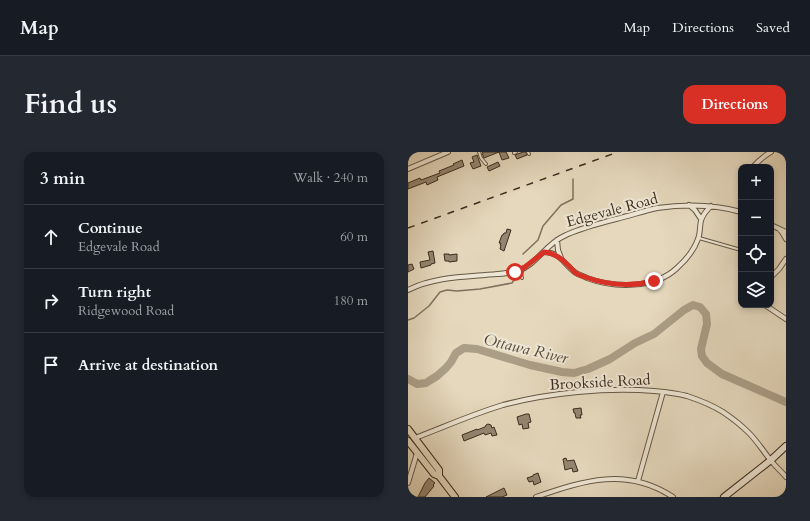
<!DOCTYPE html>
<meta charset="utf-8">
<style>
body{margin:0;font-family:Cardo,serif;background:#242831;color:#f1f3f6}
.controls{position:absolute;right:12px;top:12px;display:grid;overflow:hidden;border-radius:8px;box-shadow:0 2px 6px #0003}
.controls button{width:36px;height:36px;display:grid;place-items:center;padding:0;border:0;border-bottom:1px solid #363941;background:#171b24;color:#f1f3f6;font:20px sans-serif}
.stop{position:absolute;width:12px;height:12px;margin:-9px;border:3px solid #d93025;border-radius:50%;background:#fff}
.stop.end{background:#d93025;border-color:#fff;box-shadow:0 1px 4px #0008}
.list{margin:0;padding:0;list-style:none}
h2{display:flex;justify-content:space-between;align-items:center;height:52px;margin:0;padding:0 16px;font-size:17px}
h2 small{font-size:13px;font-weight:400;color:#9ea1a6}
.list li{display:grid;grid-template-columns:26px 1fr auto;gap:12px;align-items:center;box-sizing:border-box;height:64px;padding:0 16px;border-top:1px solid #363941}
.list b{display:block;font-size:15px;white-space:nowrap}
.list p{margin:0;font-size:13px;white-space:nowrap;color:#9ea1a6}
.list em{font-size:13px;font-style:normal;color:#9ea1a6}
.icon{flex:none;width:22px;height:22px;fill:none;stroke:currentColor;stroke-width:2;stroke-linecap:round;stroke-linejoin:round}
.map{position:relative;flex:none;width:378px;height:345px;overflow:hidden;border-radius:12px}
header{display:flex;align-items:center;gap:24px;box-sizing:border-box;height:56px;padding:0 20px;background:#171b24;border-bottom:1px solid #363941}
header strong{font-size:19px}
nav{display:flex;gap:22px;margin-inline-start:auto;font-size:14px}
.intro{display:flex;align-items:center;justify-content:space-between;box-sizing:border-box;height:96px;padding:0 24px}
h1{margin:0;font-size:28px}
.button{padding:10px 18px;border-radius:12px;background:#d93025;color:#fff;font-size:14px;font-weight:700}
main{display:flex;gap:24px;padding:0 24px}
aside{flex:1;background:#171b24;border-radius:12px;box-shadow:0 2px 6px #0003}
.map>svg:first-child{display:block}
</style>
<header>
<strong>Map</strong>
<nav><a>Map</a><a>Directions</a><a>Saved</a></nav>
</header>
<div class="intro"><h1>Find us</h1><a class="button">Directions</a></div>
<main>
<aside>
<h2>3 min<small>Walk · 240 m</small></h2>
<ul class="list">
<li><svg class="icon" aria-label="ahead" viewBox="0 0 24 24"><path d="M12 20V5M6 11l6-6 6 6"/></svg><div><b>Continue</b><p>Edgevale Road</p></div><em>60 m</em></li>
<li><svg class="icon" aria-label="right" viewBox="0 0 24 24"><path d="M7 20v-9h11M14 6l5 5-5 5"/></svg><div><b>Turn right</b><p>Ridgewood Road</p></div><em>180 m</em></li>
<li><svg class="icon" aria-label="arrive" viewBox="0 0 24 24"><path d="M6 21V4h12l-3 4 3 4H6"/></svg><div><b>Arrive at destination</b></div></li>
</ul>
</aside>
<div class="map">
<svg width="378" height="345" viewBox="0 0 378 345">
<rect width="100%" height="100%" fill="#e5d8bd"/>
<filter id="stains"><feTurbulence type="fractalNoise" baseFrequency=".005" numOctaves="4"/><feColorMatrix values="0 0 0 0 .2 0 0 0 0 .09 0 0 0 0 .02 0 0 0 .5 -.17"/></filter>
<radialGradient id="worn" r=".72"><stop offset=".6" stop-color="#630" stop-opacity="0"/><stop offset="1" stop-color="#630" stop-opacity=".3"/></radialGradient>
<g fill="none" stroke-linecap="round" stroke-linejoin="round">
<path stroke="#7e715d" stroke-width="1.5" d="M115 102 130 88 135 74 153 53 165 47V27
M0 168 6 166 21 154 32 140 39 138 49 139 72 137 104 131 106 128"/>
<path stroke="#ab9e87" stroke-width="8" d="M0 227 9 232 18 231 21 229 29 224 38 216 43 210 48 201 56 196 69 197 122 213 154 220 166 221 180 217 202 207 227 191 246 182 276 158 285 153 292 155 298 162 299 172 293 197 294 204 299 211 314 222 378 250"/>
</g>
<path fill="#938671" stroke="#3b2d1e" d="M75 0H98L101 6 94 8 91 0 76 6 74 1Z
M115 0H118L119 3 109 7 107 3Z
M69 3 73 14 65 17 62 11 66 10 64 5Z
M54 8 56 14 29 25 30 28 19 33 18 30 0 37V31L12 26 13 28 32 21 31 19 46 13 45 12Z
M90 10 92 14 81 19 79 15Z
M99 77 103 78 96 99 92 97 93 93H92L93 91H91L94 83H95L96 81H98Z
M25 99 27 111 23 112V113L13 116 12 110 22 108 20 100Z
M36 102H41V103L49 102V109L41 110V109H37Z
M4 112 6 117 0 120V113Z
M173 256 174 263H172L173 266H168L167 261H166L165 257Z
M118 262H121L123 270 120 271 121 276 115 277 114 272 111 273 109 265Z
M80 272 83 273 84 276 86 275 89 283 84 284 83 281 77 283 76 281 56 289 54 283 69 277V278L77 275 78 273Z
M158 306 159 309 166 308 170 319 165 320 164 316 157 318 155 307Z
M130 321 133 330 126 333 125 329 121 330 119 326 125 324V323Z
M21 326 27 331 25 333 26 334 17 345H10L17 331Z
M96 336 99 343 94 345H78Z"/>
<g fill="none" stroke-linecap="round" stroke-linejoin="round">
<g stroke="#665846" stroke-width="4">
<path id="service" d="M71 0 73 6 78 12
M120 0 121 2
M106 1 108 0
M291 86 333 98
M112 119 114 126"/>
</g>
<g stroke="#665846" stroke-width="6">
<path id="minor" d="M345 15C351 8 356 4 363 0
M0 17 40 0
M281 53 287 58 293 67
M363 73 378 80
M372 78 374 80 378 87
M149 88 150 98 153 106
M136 100C154 101 155 112 168 121 171 123 176 124 179 126 206 136 247 137 269 116 278 108 286 98 290 87 293 80 291 72 294 66 296 61 300 57 303 54
M363 125 371 117 378 107
M0 138C24 126 51 125 77 123 88 122 99 122 110 119 129 112 138 92 156 84 172 76 190 72 208 67 221 64 235 59 249 56 278 52 305 52 333 60
M357 153 378 167
M7 286C36 275 65 262 95 253 140 241 199 235 246 239 257 240 268 241 279 244 291 248 304 253 315 260 324 266 333 273 341 281 350 290 357 302 365 311 369 316 374 320 378 325
M230 329 255 240
M0 331 9 301
M128 345C177 328 219 315 265 345"/>
</g>
<g stroke="#3b2d1e" stroke-width="8">
<path id="secondary" d="M316 345 363 308 378 294"/>
</g>
<g stroke="#3b2d1e" stroke-width="8">
<path id="primary" d="M0 277 31 318V324
M0 289 26 322 31 324 47 345"/>
</g>
<use href="#service" stroke="#eee6d4" stroke-width="2"/>
<use href="#minor" stroke="#eee6d4" stroke-width="4"/>
<use href="#secondary" stroke="#eee6d4" stroke-width="6"/>
<use href="#primary" stroke="#e5d8bd" stroke-width="6"/>
<path stroke="#3b2d1e" stroke-width="1.5" stroke-dasharray="7 7" stroke-linecap="butt" d="M0 76 210 0"/>
</g>
<g fill="none" stroke-linecap="round" stroke-linejoin="round">
<path stroke="#d93025" stroke-width="5" d="M107 120 117 115 136 100C147 101 154 107 162 115 164 117 166 120 168 121 170 123 174 124 177 125 199 133 223 135 246 129"/>
</g>
<g text-anchor="middle" stroke-width="4" stroke-linejoin="round" paint-order="stroke">
<g font-size="15" fill="#3b2d1e" stroke="#eee6d4">
<text transform="translate(204 58) rotate(-15)" y="5">Edgevale Road</text>
<text transform="translate(192 230) rotate(-3)" y="5">Brookside Road</text>
</g>
<g font-size="16" font-style="italic" fill="#574938" stroke="#eee6d4">
<text transform="translate(118 196) rotate(13)" y="6">Ottawa River</text>
</g>
</g>
<rect width="100%" height="100%" filter="url(#stains)"/>
<rect width="100%" height="100%" fill="url(#worn)"/>
</svg>
<div class="controls">
<button>+</button>
<button>−</button>
<button><svg class="icon" aria-label="locate" viewBox="0 0 24 24"><circle cx="12" cy="12" r="6"/><path d="M12 2v4M12 18v4M2 12h4M18 12h4"/></svg></button>
<button><svg class="icon" aria-label="layers" viewBox="0 0 24 24"><path d="M12 4l9 5-9 5-9-5zM3 14l9 5 9-5"/></svg></button>
</div>
<div class="stop" style="left:107px;top:120px"></div>
<div class="stop end" style="left:246px;top:129px"></div>
</div>
</main>
